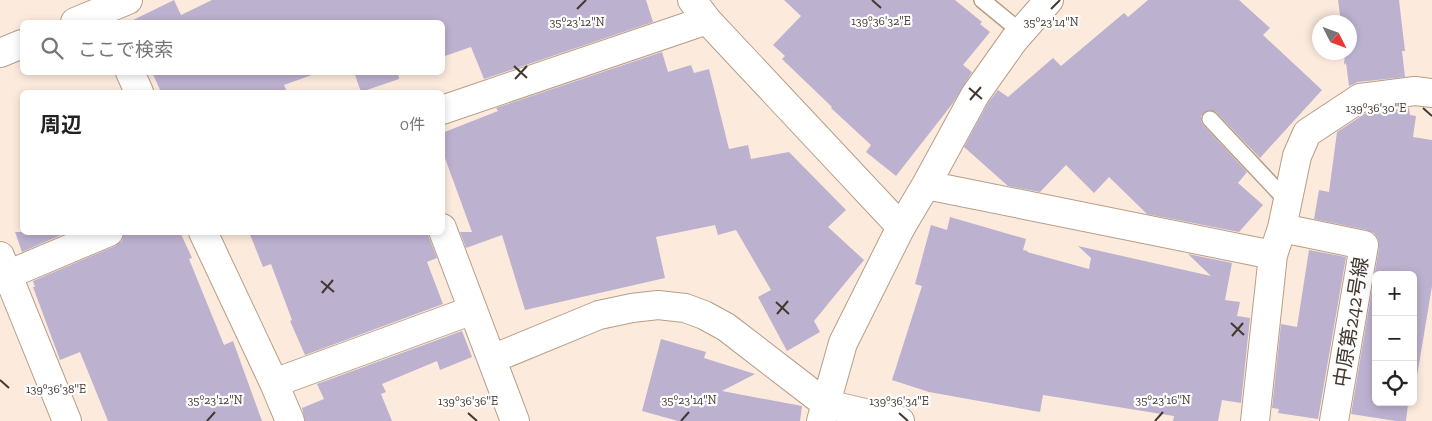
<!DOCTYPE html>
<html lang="ja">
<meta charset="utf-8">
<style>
body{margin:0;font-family:"Zilla Slab","Noto Sans JP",serif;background:#f6f6f6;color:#222}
.controls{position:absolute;right:15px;bottom:15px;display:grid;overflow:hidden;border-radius:8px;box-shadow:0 2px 8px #0003}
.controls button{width:45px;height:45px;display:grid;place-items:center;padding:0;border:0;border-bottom:1px solid #e0e0e0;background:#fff;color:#222;font:25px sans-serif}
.compass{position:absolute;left:1312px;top:15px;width:45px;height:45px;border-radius:50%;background:#fff;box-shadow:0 2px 8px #0003;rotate:132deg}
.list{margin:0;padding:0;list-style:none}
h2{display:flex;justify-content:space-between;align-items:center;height:65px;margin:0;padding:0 20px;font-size:21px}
h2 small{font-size:16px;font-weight:400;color:#767676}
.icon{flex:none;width:28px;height:28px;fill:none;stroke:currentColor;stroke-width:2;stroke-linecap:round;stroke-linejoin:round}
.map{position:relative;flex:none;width:1432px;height:421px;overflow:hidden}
.search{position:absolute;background:#fff;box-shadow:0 2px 8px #0003;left:20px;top:20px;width:425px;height:55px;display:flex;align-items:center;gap:12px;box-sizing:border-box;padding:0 18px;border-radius:8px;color:#767676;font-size:19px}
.panel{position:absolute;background:#fff;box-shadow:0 2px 8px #0003;left:20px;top:90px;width:425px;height:145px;border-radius:8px}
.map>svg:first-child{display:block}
</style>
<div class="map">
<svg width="1432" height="421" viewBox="0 0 1432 421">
<rect width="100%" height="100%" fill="#fcebdd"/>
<path fill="#bcb1cf" d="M174 0 181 15 212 0H646L653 22 484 79 471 47 442 57V22H129Z
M784 0H955L982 22 980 24 990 32 963 65 972 72 953 103 896 176 866 152 871 145 831 108 832 107 782 59 785 56 773 45 801 16Z
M1148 0H1239L1270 28 1263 35 1322 90 1260 158 1216 112 1208 110 1201 116V121L1203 125 1247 172 1238 183 1263 205 1239 232 1147 214 1109 177 1094 193 1066 165 1040 192 1008 186 964 147 988 103 998 90 1008 97 1053 58 1061 66 1124 13 1128 17Z
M1338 0H1399L1405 51H1402L1405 77 1358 82 1349 86 1346 63 1344 65 1345 52H1350V22H1341Z
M662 52 668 72 691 65 694 73 709 69 729 149 748 145 751 159 789 152 846 210 828 227 864 260 814 321 820 332 787 351 758 297 771 290 736 230 718 235 715 225 656 237 665 278 525 310 502 235 466 248 460 232H472L442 150V133L498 111 496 108Z
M152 72H320L284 85 287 92H161Z
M354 72H398L399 79 361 92Z
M1409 108 1410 115 1416 116 1413 137 1432 140V286L1413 400V275H1376V402H1413L1412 405 1408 404 1406 421H1396L1351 414 1379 248 1378 239 1374 233 1367 230 1314 219 1319 190 1329 192 1337 132 1366 113Z
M950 217 1026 239 1023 250 1028 251 1027 252 1089 269 1091 258 1078 246 1211 276 1188 254 1232 263 1225 300 1240 302 1237 316 1250 318 1241 403 1222 400 1218 421H1173L1174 416 1043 395 1040 412 929 392 892 380 922 286 915 284 931 225 947 230Z
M15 232H68L22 252Z
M124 232H180L192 258 189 259 224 345 233 341 262 421H108L80 352 60 360 33 287H35L33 281 115 246 122 241Z
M249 232H427L437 258 427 262 443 304 305 355 290 321 292 320 271 264 263 267Z
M1309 250 1346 257 1318 419 1278 413 1279 409 1272 408 1281 324 1297 327Z
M462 331 472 357 440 370 437 361 382 384 386 392 381 394 392 421H305L302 408 324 399 317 384Z
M661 339 706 352 704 358 755 374 722 391 802 406 800 421H678L642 411Z"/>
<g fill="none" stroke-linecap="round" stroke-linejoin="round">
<g stroke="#b79d86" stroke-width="18">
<path id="lane" d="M982 0 1021 32
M1210 119 1288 202"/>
</g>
<g stroke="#b79d86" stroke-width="30">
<path id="street" d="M75 22 128 0
M0 53 22 44
M130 72 139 92
M442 110 707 20
M926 185 1273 255
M442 228 515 421
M1282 228 1364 245 1334 421
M203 232 274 383 290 421
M0 256 67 421
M0 278 109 232
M492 359 599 315 632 308 658 305 685 308 704 315 726 327 826 404 900 421
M274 383 473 310
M821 421 843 343 901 227 926 185 975 95 1014 40 1049 0
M1255 421 1273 255 1282 228 1297 156 1307 133 1360 98 1415 91 1432 93"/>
</g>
<g stroke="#b79d86" stroke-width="30">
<path id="secondary" d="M692 0 707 20 901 227"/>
</g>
<use href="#lane" stroke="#fff" stroke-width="15"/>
<use href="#street" stroke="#fff" stroke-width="28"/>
<use href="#secondary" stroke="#fff" stroke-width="28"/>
</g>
<path fill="none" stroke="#43382f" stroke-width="2" d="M872 0 881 8M577 9 586 0M1051 9 1060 0M514 66 527 78M515 79 527 66M969 88 982 99M970 100 981 87M1423 108 1432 116M321 281 334 292M322 293 333 280M776 302 789 314M777 314 788 301M1231 323 1244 335M1232 336 1243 323M0 380 9 388M468 413 477 421M899 413 908 421M207 421 215 412M681 421 689 412M1155 421 1163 412"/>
<g text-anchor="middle" stroke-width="4.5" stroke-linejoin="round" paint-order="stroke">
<g font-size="20" fill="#43382f" stroke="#fcfcfc">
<text transform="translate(1351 322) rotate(-81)" y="7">中原第242号線</text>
</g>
</g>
<g font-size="12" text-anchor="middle" fill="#43382f" stroke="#fcfcfc" stroke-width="4.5" stroke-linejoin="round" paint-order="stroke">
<text x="881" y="25">139°36'32"E</text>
<text x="1051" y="26">35°23'14"N</text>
<text x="577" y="26">35°23'12"N</text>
<text x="1376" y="112">139°36'30"E</text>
<text x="56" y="393">139°36'38"E</text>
<text x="215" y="404">35°23'12"N</text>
<text x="689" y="404">35°23'14"N</text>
<text x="1163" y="404">35°23'16"N</text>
<text x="468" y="405">139°36'36"E</text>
<text x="899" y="405">139°36'34"E</text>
</g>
</svg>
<div class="controls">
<button>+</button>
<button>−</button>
<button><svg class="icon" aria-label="locate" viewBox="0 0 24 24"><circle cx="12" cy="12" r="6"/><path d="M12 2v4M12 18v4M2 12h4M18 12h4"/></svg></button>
</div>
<svg class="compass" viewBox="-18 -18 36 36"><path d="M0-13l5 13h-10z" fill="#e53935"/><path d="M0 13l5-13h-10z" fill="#767676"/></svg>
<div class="search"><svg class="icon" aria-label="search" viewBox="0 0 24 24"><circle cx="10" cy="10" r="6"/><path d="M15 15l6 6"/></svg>ここで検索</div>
<section class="panel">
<h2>周辺<small>0件</small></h2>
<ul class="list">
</ul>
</section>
</div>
